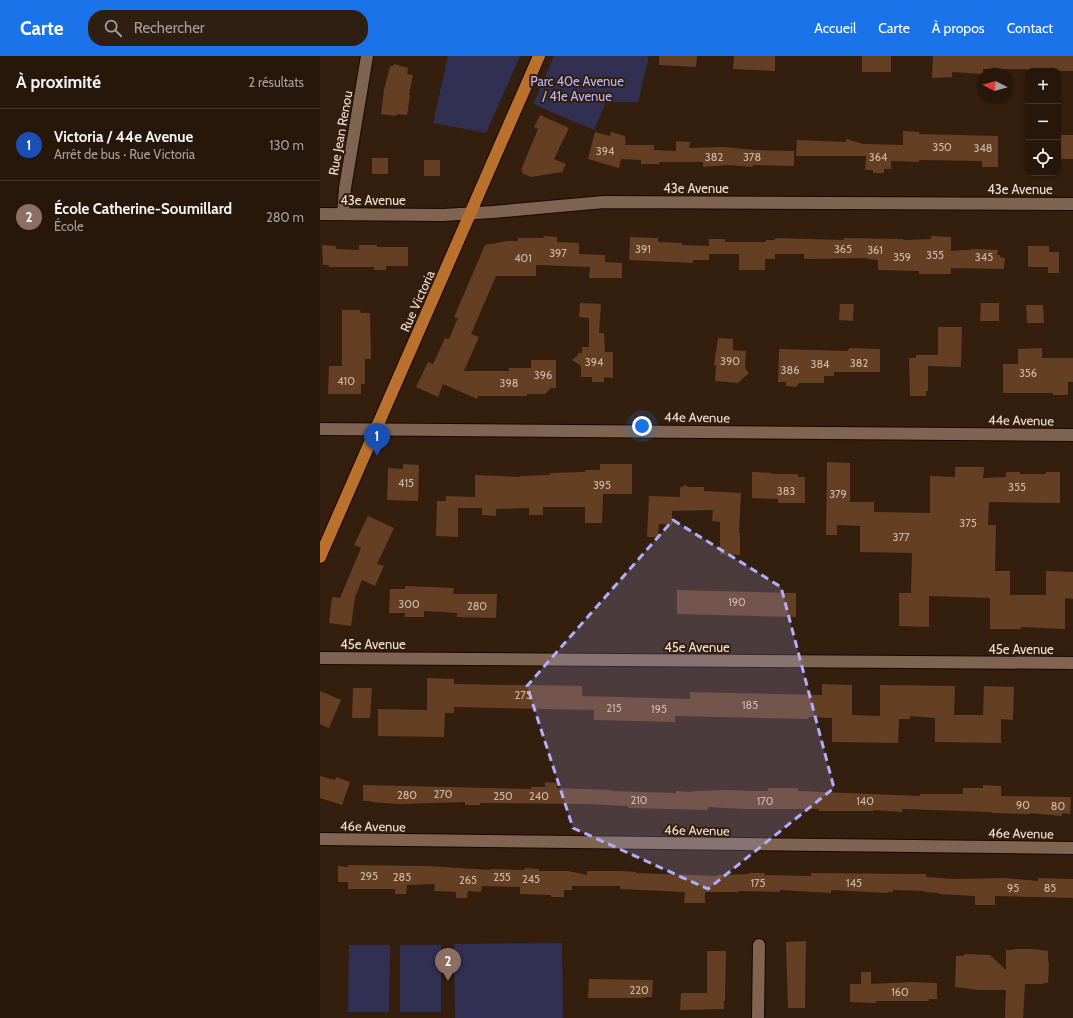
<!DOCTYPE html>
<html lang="fr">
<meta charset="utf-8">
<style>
body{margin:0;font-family:Cabin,sans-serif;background:#2f1f13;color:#f1f3f6}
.controls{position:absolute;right:12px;top:12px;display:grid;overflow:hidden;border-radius:8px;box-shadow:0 1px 3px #0004}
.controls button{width:36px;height:36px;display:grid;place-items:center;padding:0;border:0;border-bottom:1px solid #43352b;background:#27160a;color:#f1f3f6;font:20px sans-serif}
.compass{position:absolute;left:657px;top:12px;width:36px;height:36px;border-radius:50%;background:#27160a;box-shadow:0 1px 3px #0004;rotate:276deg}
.you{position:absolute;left:322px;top:370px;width:14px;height:14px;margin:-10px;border:3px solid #fff;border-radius:50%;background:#1a73e8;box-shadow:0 0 0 6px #1a73e833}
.badge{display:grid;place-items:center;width:26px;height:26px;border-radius:50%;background:#1a73e8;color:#fff;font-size:13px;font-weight:700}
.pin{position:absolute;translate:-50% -33px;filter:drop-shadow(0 1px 2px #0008)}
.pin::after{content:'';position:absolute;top:21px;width:14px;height:12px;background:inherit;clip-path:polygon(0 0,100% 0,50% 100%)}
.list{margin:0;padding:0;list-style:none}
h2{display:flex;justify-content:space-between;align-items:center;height:52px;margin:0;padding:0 16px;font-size:17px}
h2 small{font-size:13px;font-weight:400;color:#a49f9c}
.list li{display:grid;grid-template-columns:26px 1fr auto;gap:12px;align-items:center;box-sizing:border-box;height:72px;padding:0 16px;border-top:1px solid #43352b}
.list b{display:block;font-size:15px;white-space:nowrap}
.list p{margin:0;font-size:13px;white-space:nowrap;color:#a49f9c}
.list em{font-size:13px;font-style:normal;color:#a49f9c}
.icon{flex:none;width:22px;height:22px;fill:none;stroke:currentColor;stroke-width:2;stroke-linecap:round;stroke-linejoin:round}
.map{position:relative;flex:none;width:753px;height:962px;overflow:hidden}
header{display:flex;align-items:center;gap:24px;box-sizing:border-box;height:56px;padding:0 20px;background:#1a73e8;color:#fff}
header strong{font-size:19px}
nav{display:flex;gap:22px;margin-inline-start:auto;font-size:14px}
.search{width:280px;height:36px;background:#2f1f13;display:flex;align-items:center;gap:10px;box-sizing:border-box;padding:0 14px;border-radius:16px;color:#a49f9c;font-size:15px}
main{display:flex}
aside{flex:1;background:#27160a}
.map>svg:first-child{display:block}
</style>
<header>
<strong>Carte</strong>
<div class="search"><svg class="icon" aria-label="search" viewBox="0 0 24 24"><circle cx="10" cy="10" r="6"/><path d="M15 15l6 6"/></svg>Rechercher</div>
<nav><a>Accueil</a><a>Carte</a><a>À propos</a><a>Contact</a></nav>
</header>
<main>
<aside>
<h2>À proximité<small>2 résultats</small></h2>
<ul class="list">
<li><span class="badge" style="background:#1a4fb4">1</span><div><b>Victoria / 44e Avenue</b><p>Arrêt de bus · Rue Victoria</p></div><em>130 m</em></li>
<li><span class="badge" style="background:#8d6e63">2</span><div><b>École Catherine-Soumillard</b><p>École</p></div><em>280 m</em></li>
</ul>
</aside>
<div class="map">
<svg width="753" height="962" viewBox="0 0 753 962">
<rect width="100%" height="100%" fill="#341e0d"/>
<path fill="#313052" d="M128 0H200L166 77 113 67Z
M234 0H329L318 46H286L274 74 213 48Z
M242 887 243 962H135L134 888Z
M29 889H70L69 956H28Z
M80 889H121V956H80Z"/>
<path fill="#653f23" d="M339 0H377L376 11 339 9Z
M414 0H455V15L413 13Z
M542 0H571V16H542Z
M613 0H753V15H707V13H663V18L632 16V21L612 22Z
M74 8 88 12 87 18 93 19 89 39H90L87 59 77 58 76 60 61 58 64 34 70 10H73Z
M220 59 249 72 234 103 246 108 242 116 211 121 202 117 203 115 201 114 218 73 214 71Z
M583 75 599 76V78L678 80V111H662V105L599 104V106L571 105V113H564V117H553V114H545L546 100H476L477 84 526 86V83L543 88 583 89Z
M275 76 290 80 291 76 305 80V84L306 85 305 89H334V94L356 95V85L370 86 369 92 404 91 435 94 474 95V110L433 109 432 111 408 109 383 111V106H340L339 108H321V104L301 103 299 112 268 103Z
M738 79H753V103H738Z
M52 102H68V118H52Z
M104 104H120V120H104Z
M224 180 237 181V186L259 187V198L285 199V206L302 207V222H269L270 211 216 209V220H176L151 278 159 281 144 315H189V312H211V304H236V332H231L225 338H207V340H158L157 343 123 328 118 341 96 331 108 306 113 308 125 282 129 283 138 262 134 261 165 189 188 185H198V182H223Z
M611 180 631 181V195L658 193 678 194 677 199H680V201L685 202 684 213 631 212V218H599V215L558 214V204L547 203V202L484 203V198H455V203H445V214H419V198H389V204H373V207L309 204 310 181 338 182V186L362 187V189L389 190V183H405V186H446V184H455V182L524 184V182L583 183V184L611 183Z
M2 189 16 190V193L39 194V189H57V191H88V210H66V214H54V211H9V209H3Z
M708 190H729V196H739V217H728V211H708Z
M260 247 281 248 279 277H284L285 296H293V322L284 321V326H272V321H261V310L252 304 258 299V297H262V291H269V262L259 261Z
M661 247H679V265H660Z
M520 248H534L533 265 519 264Z
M706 249H723L724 267H707Z
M22 254H40L41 257H50L51 303H45V328H41V338H8L9 310H22Z
M618 271H642L641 311 608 310V335H606V340H590L589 302H596V299H618Z
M398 282 413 283V294L426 295 425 312 429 317 418 327 395 325 396 309H394Z
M529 292 560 293V316H514V320H504V327H479L476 331 466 330V326H458L459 293 528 295Z
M722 292V302H753V326H748V339H733V337H683V308H698V293Z
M507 406 530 407V446H554V456L610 457V420L635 421V411H664L663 422 686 421V416H700V418H726V416H740V447L669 446 668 469H676L675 515H690V539H726V515L753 516V543L745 542V573L701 571V573H670V542L609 540V571L579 570V537H591L592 497 540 496V470L517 469V479H506Z
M83 408 99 409 98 445 67 444 68 412 83 413Z
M280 408H312V438H283L282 467H265V451H223V459H209V452L176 453V460L162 459V452H138V481L116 480 117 445H126V440L155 441V419L200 421V420L230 419V417L265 416V414H280Z
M432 416 452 417 451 418H478V421H485V447H458V443L432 442Z
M364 429 369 431H384V435L421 437 419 477H420V499L400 498V466L392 465 393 454 352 455V469L339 468 338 481H327L329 440 360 441V431H363Z
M48 460 74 472 57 508 64 510 55 530 42 524 35 541 31 570 9 567 12 541 20 542 41 492 34 489Z
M85 530 134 532 133 538H177L176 562 137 561V557L104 555V561H85V557H69L70 533H85Z
M357 534 476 537V561L357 558Z
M107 622 134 623V628L262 630V640L370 643V636L502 639V628L532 629V659L560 660V629L635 630 634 659H663L664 630 694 631 693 664 681 663V687L615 686V662L590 660V663H579L578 687 512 686V662L489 661 488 663 355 660V666L274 664V654L134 651V657H125L124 681 58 680V653L107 654Z
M33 632H52L50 662H32Z
M0 635 21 644 9 672 0 668Z
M0 720 15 724 16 721 30 726 22 749 0 742Z
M225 726 237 727V732L291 734V735L356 737V735L373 736V735L408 734 437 735H448V732H478V735L600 740V738H643V732H663V729L681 730V740L751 741 750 758 742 757V760L710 757V758L672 757V756L582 753V756L554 754V755H499V753H424L388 751 387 754 308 752V750L266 748 160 747V749H145V746L79 748 51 746V745H43V729L211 733V731H225Z
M28 809 107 810 171 814V813L204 814 205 812 219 813V815H248L267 819V815H301L316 816V817L397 820V819L429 818V817H445L444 819 491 820V817L593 818H606V821L633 823 686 822 718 825V822L753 823V842L675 840V849H655V840L619 838V837L605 836V835L573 834V836H568V837L511 834V837L460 834V836L419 835V836H385V847H364L365 836 300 833V830H252V834H244V841H231V839L200 838V831L162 830 161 836 148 835 147 842H136V836L114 835 115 828 87 829 86 838H75V833H28V826H18V810L28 811Z
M486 885 485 952H468L466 886Z
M695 893H714L728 895V906H729L728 927H724L723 928H705L703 962H685L686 934H659L635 931 636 900H643L645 898 670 899 686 914V894H693Z
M387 895H406L405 945H404V953L360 954 361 937H387Z
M541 916H551V928L592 926 617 927V943H609V945H556V947L530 946V928H541Z
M269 923 333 924 332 941H324L325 942H268Z"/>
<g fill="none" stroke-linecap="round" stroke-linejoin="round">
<g stroke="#1a0700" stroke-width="14">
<path id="minor" d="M0 158 123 159 173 156 284 146 753 148
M23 158 25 132 47 0
M0 373 753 379
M0 602 753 607
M0 783 753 792
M438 962 439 889"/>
</g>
<g stroke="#1a0700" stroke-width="14">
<path id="major" d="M0 501 219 0"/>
</g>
<use href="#minor" stroke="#7e6451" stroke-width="12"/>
<use href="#major" stroke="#bb712e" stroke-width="12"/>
</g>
<path fill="#aeaefa" fill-opacity="0.2" stroke="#aeaefa" stroke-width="3" stroke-dasharray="8 5" stroke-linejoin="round" d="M353 464 461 531 514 732 388 833 253 772 207 630Z"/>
<g text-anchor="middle" stroke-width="4" stroke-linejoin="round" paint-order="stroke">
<g font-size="11" fill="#ccb8a9">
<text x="622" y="95">350</text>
<text x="663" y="96">348</text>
<text x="285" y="99">394</text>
<text x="394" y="105">382</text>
<text x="432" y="105">378</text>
<text x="558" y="105">364</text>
<text x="323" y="197">391</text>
<text x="523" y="197">365</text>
<text x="555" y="198">361</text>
<text x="238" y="201">397</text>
<text x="615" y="203">355</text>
<text x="582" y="205">359</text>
<text x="664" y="205">345</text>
<text x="203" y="206">401</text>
<text x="410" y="309">390</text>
<text x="274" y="310">394</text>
<text x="539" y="311">382</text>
<text x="500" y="312">384</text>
<text x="470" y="318">386</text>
<text x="708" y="321">356</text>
<text x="223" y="323">396</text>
<text x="26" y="329">410</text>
<text x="189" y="331">398</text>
<text x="86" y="431">415</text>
<text x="282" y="433">395</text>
<text x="697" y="435">355</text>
<text x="466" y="439">383</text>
<text x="518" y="442">379</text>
<text x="648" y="471">375</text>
<text x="581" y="485">377</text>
<text x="417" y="550">190</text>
<text x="89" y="552">300</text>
<text x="157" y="554">280</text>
<text x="203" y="643">275</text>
<text x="430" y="653">185</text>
<text x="294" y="656">215</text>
<text x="339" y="657">195</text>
<text x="123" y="742">270</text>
<text x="87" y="743">280</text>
<text x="183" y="744">250</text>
<text x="219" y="744">240</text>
<text x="319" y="748">210</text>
<text x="445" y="749">170</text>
<text x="545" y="749">140</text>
<text x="703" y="753">90</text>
<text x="738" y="754">80</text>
<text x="49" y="824">295</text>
<text x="82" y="825">285</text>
<text x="182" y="825">255</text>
<text x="211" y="827">245</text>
<text x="148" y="828">265</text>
<text x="438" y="831">175</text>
<text x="534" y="831">145</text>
<text x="693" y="836">95</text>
<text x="730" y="836">85</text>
<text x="319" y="938">220</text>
<text x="580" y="940">160</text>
</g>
<g font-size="13" fill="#b6b6fb" stroke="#341e0d">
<text x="257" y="30">Parc 40e Avenue<tspan x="257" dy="15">/ 41e Avenue</tspan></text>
</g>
<g font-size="13" fill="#efe0d6" stroke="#341e0d">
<text transform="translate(20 77) rotate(-80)" y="5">Rue Jean Renou</text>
<text x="376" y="137">43e Avenue</text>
<text x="700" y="138">43e Avenue</text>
<text x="53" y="149">43e Avenue</text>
<text transform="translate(97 245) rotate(-66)" y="5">Rue Victoria</text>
<text transform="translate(377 361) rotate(1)" y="5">44e Avenue</text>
<text transform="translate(701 364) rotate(1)" y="5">44e Avenue</text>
<text x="53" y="593">45e Avenue</text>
<text x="377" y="596">45e Avenue</text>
<text x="701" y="598">45e Avenue</text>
<text transform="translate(53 770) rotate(1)" y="5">46e Avenue</text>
<text transform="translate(377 774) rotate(1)" y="5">46e Avenue</text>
<text transform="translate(701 777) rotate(1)" y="5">46e Avenue</text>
</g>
</g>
</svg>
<div class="controls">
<button>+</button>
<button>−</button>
<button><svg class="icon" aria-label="locate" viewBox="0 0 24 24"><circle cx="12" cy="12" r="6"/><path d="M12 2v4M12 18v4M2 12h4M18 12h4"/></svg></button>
</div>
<svg class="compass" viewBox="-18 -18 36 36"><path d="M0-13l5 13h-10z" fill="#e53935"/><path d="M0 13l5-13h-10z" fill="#a49f9c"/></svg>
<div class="you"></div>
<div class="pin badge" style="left:57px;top:400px;background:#1a4fb4">1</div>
<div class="pin badge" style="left:128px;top:925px;background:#8d6e63">2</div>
</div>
</main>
